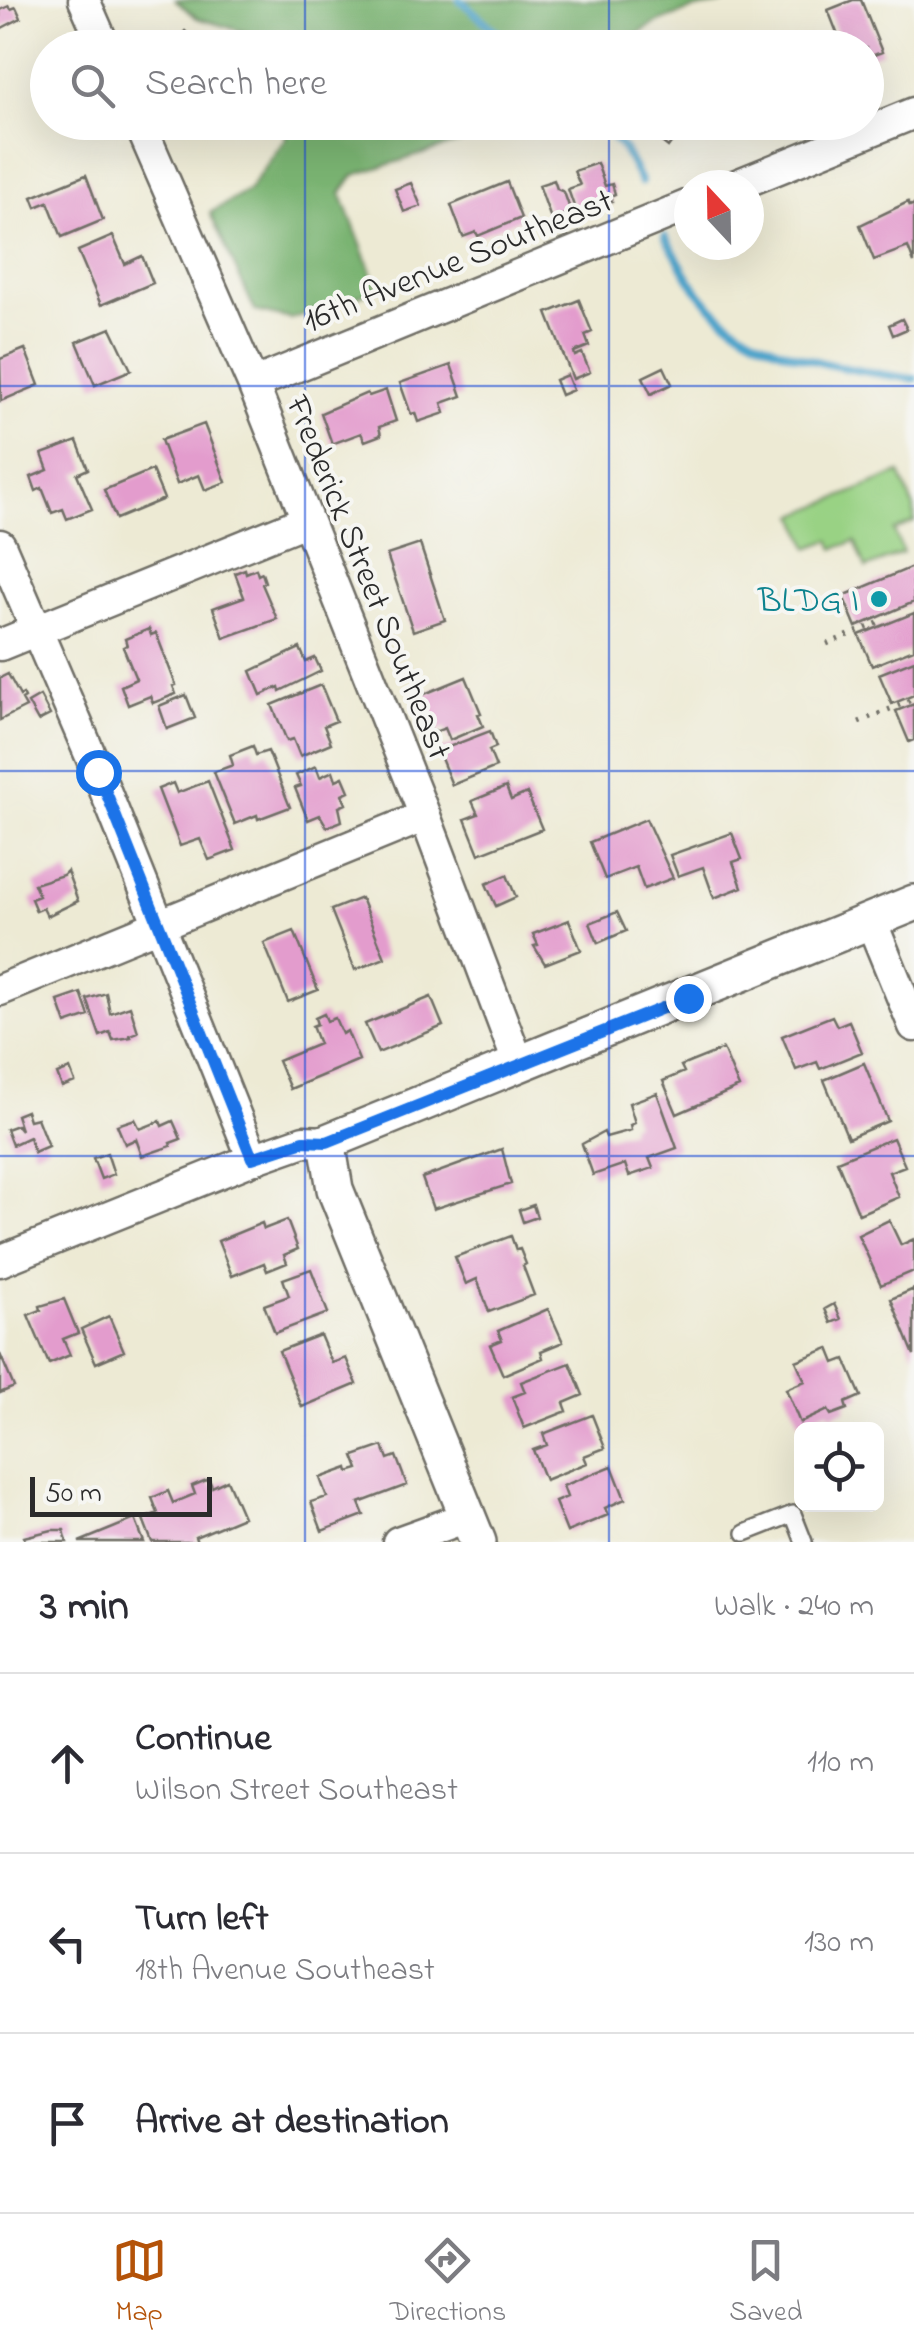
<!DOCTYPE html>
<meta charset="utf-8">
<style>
body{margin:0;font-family:"Indie Flower",sans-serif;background:#f7f7f7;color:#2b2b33}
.controls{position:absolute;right:30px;bottom:30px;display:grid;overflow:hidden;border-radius:15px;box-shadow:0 10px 40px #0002}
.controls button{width:90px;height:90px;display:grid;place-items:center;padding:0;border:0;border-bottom:2px solid #e1e1e2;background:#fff;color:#2b2b33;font:50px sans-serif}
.compass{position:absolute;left:674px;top:170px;width:90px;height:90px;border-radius:50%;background:#fff;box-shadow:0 10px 40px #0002;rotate:338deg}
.scale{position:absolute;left:30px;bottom:25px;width:182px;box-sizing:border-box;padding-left:10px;border:5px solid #2b2b2b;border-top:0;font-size:28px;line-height:35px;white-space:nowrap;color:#2b2b2b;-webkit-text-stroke:8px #f6f6f2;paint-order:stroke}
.stop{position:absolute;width:30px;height:30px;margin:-22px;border:8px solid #1a73e8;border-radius:50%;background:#fff}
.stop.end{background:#1a73e8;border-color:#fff;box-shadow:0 2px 10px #0008}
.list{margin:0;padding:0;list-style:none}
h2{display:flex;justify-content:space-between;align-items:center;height:130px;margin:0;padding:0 40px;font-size:42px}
h2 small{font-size:32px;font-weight:400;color:#7c7c81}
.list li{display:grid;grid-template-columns:65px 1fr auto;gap:30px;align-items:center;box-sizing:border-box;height:180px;padding:0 40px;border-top:2px solid #e1e1e2}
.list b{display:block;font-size:38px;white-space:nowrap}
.list p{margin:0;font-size:32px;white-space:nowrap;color:#7c7c81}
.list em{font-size:32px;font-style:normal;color:#7c7c81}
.icon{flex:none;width:55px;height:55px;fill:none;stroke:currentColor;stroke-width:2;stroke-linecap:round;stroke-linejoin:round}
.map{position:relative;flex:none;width:914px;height:1542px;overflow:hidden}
.search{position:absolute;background:#fff;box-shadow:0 10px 40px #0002;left:30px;right:30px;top:30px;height:110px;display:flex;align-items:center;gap:25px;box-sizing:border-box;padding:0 35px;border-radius:55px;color:#7c7c81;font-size:38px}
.sheet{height:670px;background:#fff}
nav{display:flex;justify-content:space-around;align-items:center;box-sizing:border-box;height:140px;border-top:2px solid #e1e1e2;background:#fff;font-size:28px;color:#7c7c81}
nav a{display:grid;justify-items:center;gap:5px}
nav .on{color:#b45309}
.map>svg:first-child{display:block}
</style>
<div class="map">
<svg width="914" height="1542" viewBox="0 0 914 1542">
<rect width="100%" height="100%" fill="#f6f6f2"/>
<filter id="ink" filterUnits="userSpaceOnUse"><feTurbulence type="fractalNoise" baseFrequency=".01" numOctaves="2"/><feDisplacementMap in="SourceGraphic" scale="20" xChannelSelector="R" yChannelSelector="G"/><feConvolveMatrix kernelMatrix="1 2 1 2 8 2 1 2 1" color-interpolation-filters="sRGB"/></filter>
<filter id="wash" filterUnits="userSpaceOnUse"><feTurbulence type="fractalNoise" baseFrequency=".0048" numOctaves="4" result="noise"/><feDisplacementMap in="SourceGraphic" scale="40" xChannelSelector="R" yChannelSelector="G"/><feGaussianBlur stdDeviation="2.25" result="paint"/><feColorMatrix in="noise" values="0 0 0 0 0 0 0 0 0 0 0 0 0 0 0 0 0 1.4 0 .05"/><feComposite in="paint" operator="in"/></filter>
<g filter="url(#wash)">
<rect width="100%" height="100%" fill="#edead4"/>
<path fill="#99d284" stroke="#627e58" stroke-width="2.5" d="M900 473 914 509V522L894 531 903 553 866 568 855 541 834 549 830 540 809 548 796 515Z"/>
<path fill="#7ab472" stroke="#52704e" stroke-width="2.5" d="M175 0H730C719 9 705 5 692 10 666 18 641 28 621 47L266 48 259 36 197 18Z
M284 123V122L523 123 354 175 341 193 378 289 291 319 255 311 210 213 248 191 286 138Z"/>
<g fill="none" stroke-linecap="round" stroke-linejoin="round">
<path stroke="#4fa4cb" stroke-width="8" d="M460 0 515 48
M599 122 624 150 641 182
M665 237C676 254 685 274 697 290 745 355 839 369 914 379"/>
</g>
<g id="blocks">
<path fill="#e39ccd" d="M853 0H861L882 52 866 58V48H843L828 10Z
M9 6 11 9 16 7 21 18 0 29V10Z
M185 31 202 48H169Z
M646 122H686L668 147 643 127Z
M597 163 605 186 612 184 615 194 610 196 612 202 577 215 568 189 580 185 574 171Z
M86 175 103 220 62 237 48 202 36 207 32 197Z
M554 180 557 189 564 192 571 212 551 219 539 185Z
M507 182 521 218 478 236 476 232 463 237 451 205Z
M411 183 421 206 404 212 395 189Z
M908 202 910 206 914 204V263L908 247 874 260 860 225Z
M113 236 125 264 142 256 153 283 101 305 78 251Z
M579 300 592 332 585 335 589 346 574 352 575 356 582 353 590 372 573 379 547 313Z
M902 319 907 329 893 335 889 325Z
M111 328 131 370 95 385 77 342Z
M25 349 39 385 1 401 0 359Z
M451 365 462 396 442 403 445 413 418 422 415 413 411 414 400 383Z
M664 367 672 384 651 394 643 377Z
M567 375 573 390 561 395 555 380Z
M386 390 396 421 379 427 381 435 365 441 361 433 332 444 321 413 367 393 369 396Z
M204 424 226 482 205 490 199 475 177 484 161 440Z
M77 441 88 469 77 474 92 509 67 519 63 509 52 513 42 488 36 491 31 477 48 470 42 454Z
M152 470 164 499 116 519 104 490Z
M420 544 445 620 413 631 387 555Z
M912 567 914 602 856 627 843 596Z
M245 569 246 573 256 569 258 575 262 573 265 582 262 584 277 619 224 638 213 608 244 597 235 573Z
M914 613V649L872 666 859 635Z
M149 629 151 635 156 633 176 685 173 686 176 694 153 703 150 696 128 705 121 686 136 679 123 647 127 645 125 639Z
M300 648 306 662 315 658 321 671 280 691 279 687 261 695 251 671Z
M914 660V695L892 704 879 674Z
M8 674 20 696 23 694 25 698 22 700 26 707 0 720V678Z
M466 677 481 713 478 714 483 726 450 740 445 728 432 733 417 697Z
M321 685 336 721 324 726 331 743 300 756 293 739 287 741 272 705Z
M186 695 195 718 167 729 159 706Z
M40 696 50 715 38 721 28 703Z
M914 704V740L909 742 896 711Z
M490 731 496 747 489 750 496 767 452 785 438 751Z
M253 746 256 755 268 751 290 807 258 819 257 815 235 824 214 772 233 765 230 755Z
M316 766 320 777 333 771 336 780 343 777 349 791 342 794 346 804 339 807 342 821 327 827 320 815 308 820 295 788 301 786 296 775Z
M208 781 235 850 209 860 200 839 180 846 158 789 173 783 177 793Z
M506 787 511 800 527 793 542 829 479 854 465 819 478 814 472 801Z
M646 819 673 878 644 889 636 867 605 879 590 842Z
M732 833 742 859 733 862 742 887 714 898 703 867 678 876 670 855Z
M67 871 78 901 47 916 43 908 36 911 31 899 39 896 34 884 63 875Z
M507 875 516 897 496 906 486 884Z
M361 898 385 958 355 970 331 910Z
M617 912 626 931 598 943 590 923Z
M569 920 581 950 545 964 534 946 538 945 533 934Z
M294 931 318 990 288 1002 264 943Z
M81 993 89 1016 66 1024 58 1001Z
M106 993 110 1013 130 1006 138 1032 130 1035 131 1037 113 1040 110 1032 100 1036 87 999Z
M431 997 443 1026 378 1053 365 1024Z
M324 1014 327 1021 335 1018 342 1034 347 1031 359 1060 290 1089 278 1061 319 1044 312 1026 317 1024 315 1018Z
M832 1016 837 1026 849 1021 862 1052 820 1069 817 1062 796 1070 782 1036Z
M723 1049 739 1087 677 1114 663 1081 684 1072 681 1066Z
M864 1063 888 1121 848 1138 824 1080Z
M70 1069 75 1082 62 1087 57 1074Z
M657 1093 677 1148 649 1158 653 1168 629 1176 625 1164 593 1175 582 1144 604 1132 606 1137 631 1130 630 1125 635 1123 629 1103Z
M26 1111 29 1120 37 1118 48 1146 34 1152 29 1137 12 1145 6 1129 17 1125 21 1130 16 1115Z
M135 1119 140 1129 160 1121 162 1126 173 1121 181 1139 170 1143 171 1146 142 1156 136 1139 125 1144 117 1125Z
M893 1138 905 1166 889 1172 899 1197 859 1214 837 1161Z
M502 1149 511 1184 433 1209 422 1178Z
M107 1153 114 1174 101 1179 93 1158Z
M533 1205 537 1217 523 1222 519 1210Z
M287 1220 298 1249 284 1255 287 1263 267 1271 264 1263 232 1276 218 1241 262 1223 264 1229Z
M889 1220 901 1245 914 1239V1271L881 1285 858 1235Z
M511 1236 516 1250 520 1249 526 1264 523 1266 534 1295 489 1312 477 1279 466 1284 455 1257Z
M311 1269 328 1313 275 1333 264 1305 289 1296 283 1279Z
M914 1289V1355L891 1299Z
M64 1299 78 1333 63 1339 70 1355 49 1364 28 1315 41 1310 40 1306Z
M834 1304 841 1319 831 1323 825 1309Z
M548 1309 563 1342 541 1351 543 1358 503 1375 490 1345 502 1340 498 1331Z
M109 1316 124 1351 96 1363 81 1329Z
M320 1335 332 1363 346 1358 357 1384 302 1407 279 1351Z
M829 1348 835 1363 845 1359 861 1396 845 1403 847 1409 831 1415 828 1410 800 1423 786 1389 805 1381 796 1361Z
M0 1354 14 1387 0 1393Z
M570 1363 583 1395 564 1403 567 1411 524 1428 512 1397 525 1392 521 1382Z
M592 1415 605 1448 584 1456 587 1463 545 1480 533 1450 547 1445 543 1434Z
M383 1446 388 1459 396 1456 407 1485 359 1503 364 1515 322 1531 311 1502 327 1497 320 1478 348 1468 349 1472 359 1469 354 1456Z
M612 1466 625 1499 605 1508 608 1515 567 1532 555 1502 567 1497 563 1486Z
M209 1479 212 1487 227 1480 243 1517 195 1537 197 1542H152L143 1519 158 1513 152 1498 168 1491 173 1503 195 1494 192 1486Z
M135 1519 144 1542H79Z
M52 1530H64L67 1542H25L24 1537Z"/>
</g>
</g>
<g filter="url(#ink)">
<use href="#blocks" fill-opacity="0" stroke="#6f6e66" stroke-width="2.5"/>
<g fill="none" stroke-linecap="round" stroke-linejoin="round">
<g stroke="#6f6e66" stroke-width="20">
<path id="service" d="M745 1533 793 1514 804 1542"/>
</g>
<g stroke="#6f6e66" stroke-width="35">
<path id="minor" d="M84 0 105 48
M139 122 253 384 425 816 519 1065
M737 185 914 113
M253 384 689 205
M0 545 98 773 253 1159
M0 645 305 521
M871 921 914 1026
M0 990 425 816
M0 1261 253 1159 304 1141 327 1142
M398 1542 467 1517"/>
</g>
<g stroke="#6f6e66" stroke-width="40">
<path id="tertiary" d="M478 1542 335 1189 327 1142 914 903"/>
</g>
<path stroke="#6f6e66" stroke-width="5" stroke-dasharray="2.5 8" stroke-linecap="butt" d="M827 644 885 620
M859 722 914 699"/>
<use href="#service" stroke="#fff" stroke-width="15"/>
<use href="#minor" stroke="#fff" stroke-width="30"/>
<use href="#tertiary" stroke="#fff" stroke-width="35"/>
</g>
</g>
<g fill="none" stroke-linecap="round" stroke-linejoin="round" filter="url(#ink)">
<path stroke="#1a73e8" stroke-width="12" d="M98 772 252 1158 304 1141 327 1142 688 998"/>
</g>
<path fill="none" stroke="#1d4ed8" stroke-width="2.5" stroke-opacity="0.55" d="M305 0V48M609 0V48M305 122V1542M609 122V1542M0 386H914M0 771H914M0 1156H914"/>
<circle fill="#0f9aa8" stroke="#f6f6f2" stroke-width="4" cx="879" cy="599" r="10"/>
<g text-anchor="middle" stroke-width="8" stroke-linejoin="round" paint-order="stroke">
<g font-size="35" fill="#2b2b2b" stroke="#f6f6f2">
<text transform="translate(457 259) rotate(-22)" y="12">16th Avenue Southeast</text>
<text transform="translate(370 577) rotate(68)" y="12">Frederick Street Southeast</text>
</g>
<g font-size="35" fill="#0d838f" stroke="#f6f6f2" text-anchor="end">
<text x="859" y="611">BLDG I</text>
</g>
</g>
</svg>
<div class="controls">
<button><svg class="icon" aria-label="locate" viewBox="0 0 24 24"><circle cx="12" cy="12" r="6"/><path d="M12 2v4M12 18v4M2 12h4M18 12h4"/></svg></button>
</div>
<svg class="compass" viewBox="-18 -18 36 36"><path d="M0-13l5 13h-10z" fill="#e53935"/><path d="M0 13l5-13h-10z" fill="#7c7c81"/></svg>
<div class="scale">50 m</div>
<div class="stop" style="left:98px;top:772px"></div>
<div class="stop end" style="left:688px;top:998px"></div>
<div class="search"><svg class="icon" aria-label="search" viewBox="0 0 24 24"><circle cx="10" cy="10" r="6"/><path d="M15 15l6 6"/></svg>Search here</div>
</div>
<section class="sheet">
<h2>3 min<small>Walk · 240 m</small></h2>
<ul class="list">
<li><svg class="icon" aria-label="ahead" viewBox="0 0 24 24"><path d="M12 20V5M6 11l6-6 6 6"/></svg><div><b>Continue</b><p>Wilson Street Southeast</p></div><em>110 m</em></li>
<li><svg class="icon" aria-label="left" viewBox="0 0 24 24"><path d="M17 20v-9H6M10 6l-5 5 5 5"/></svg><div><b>Turn left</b><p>18th Avenue Southeast</p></div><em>130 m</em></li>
<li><svg class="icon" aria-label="arrive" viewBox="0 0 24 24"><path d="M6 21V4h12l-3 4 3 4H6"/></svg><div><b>Arrive at destination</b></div></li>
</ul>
</section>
<nav>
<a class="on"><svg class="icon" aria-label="map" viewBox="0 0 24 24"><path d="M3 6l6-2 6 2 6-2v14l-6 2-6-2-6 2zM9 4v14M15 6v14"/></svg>Map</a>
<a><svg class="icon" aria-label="directions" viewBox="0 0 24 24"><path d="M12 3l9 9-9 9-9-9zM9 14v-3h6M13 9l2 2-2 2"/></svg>Directions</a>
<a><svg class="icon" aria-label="saved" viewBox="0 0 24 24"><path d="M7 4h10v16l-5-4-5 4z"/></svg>Saved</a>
</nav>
